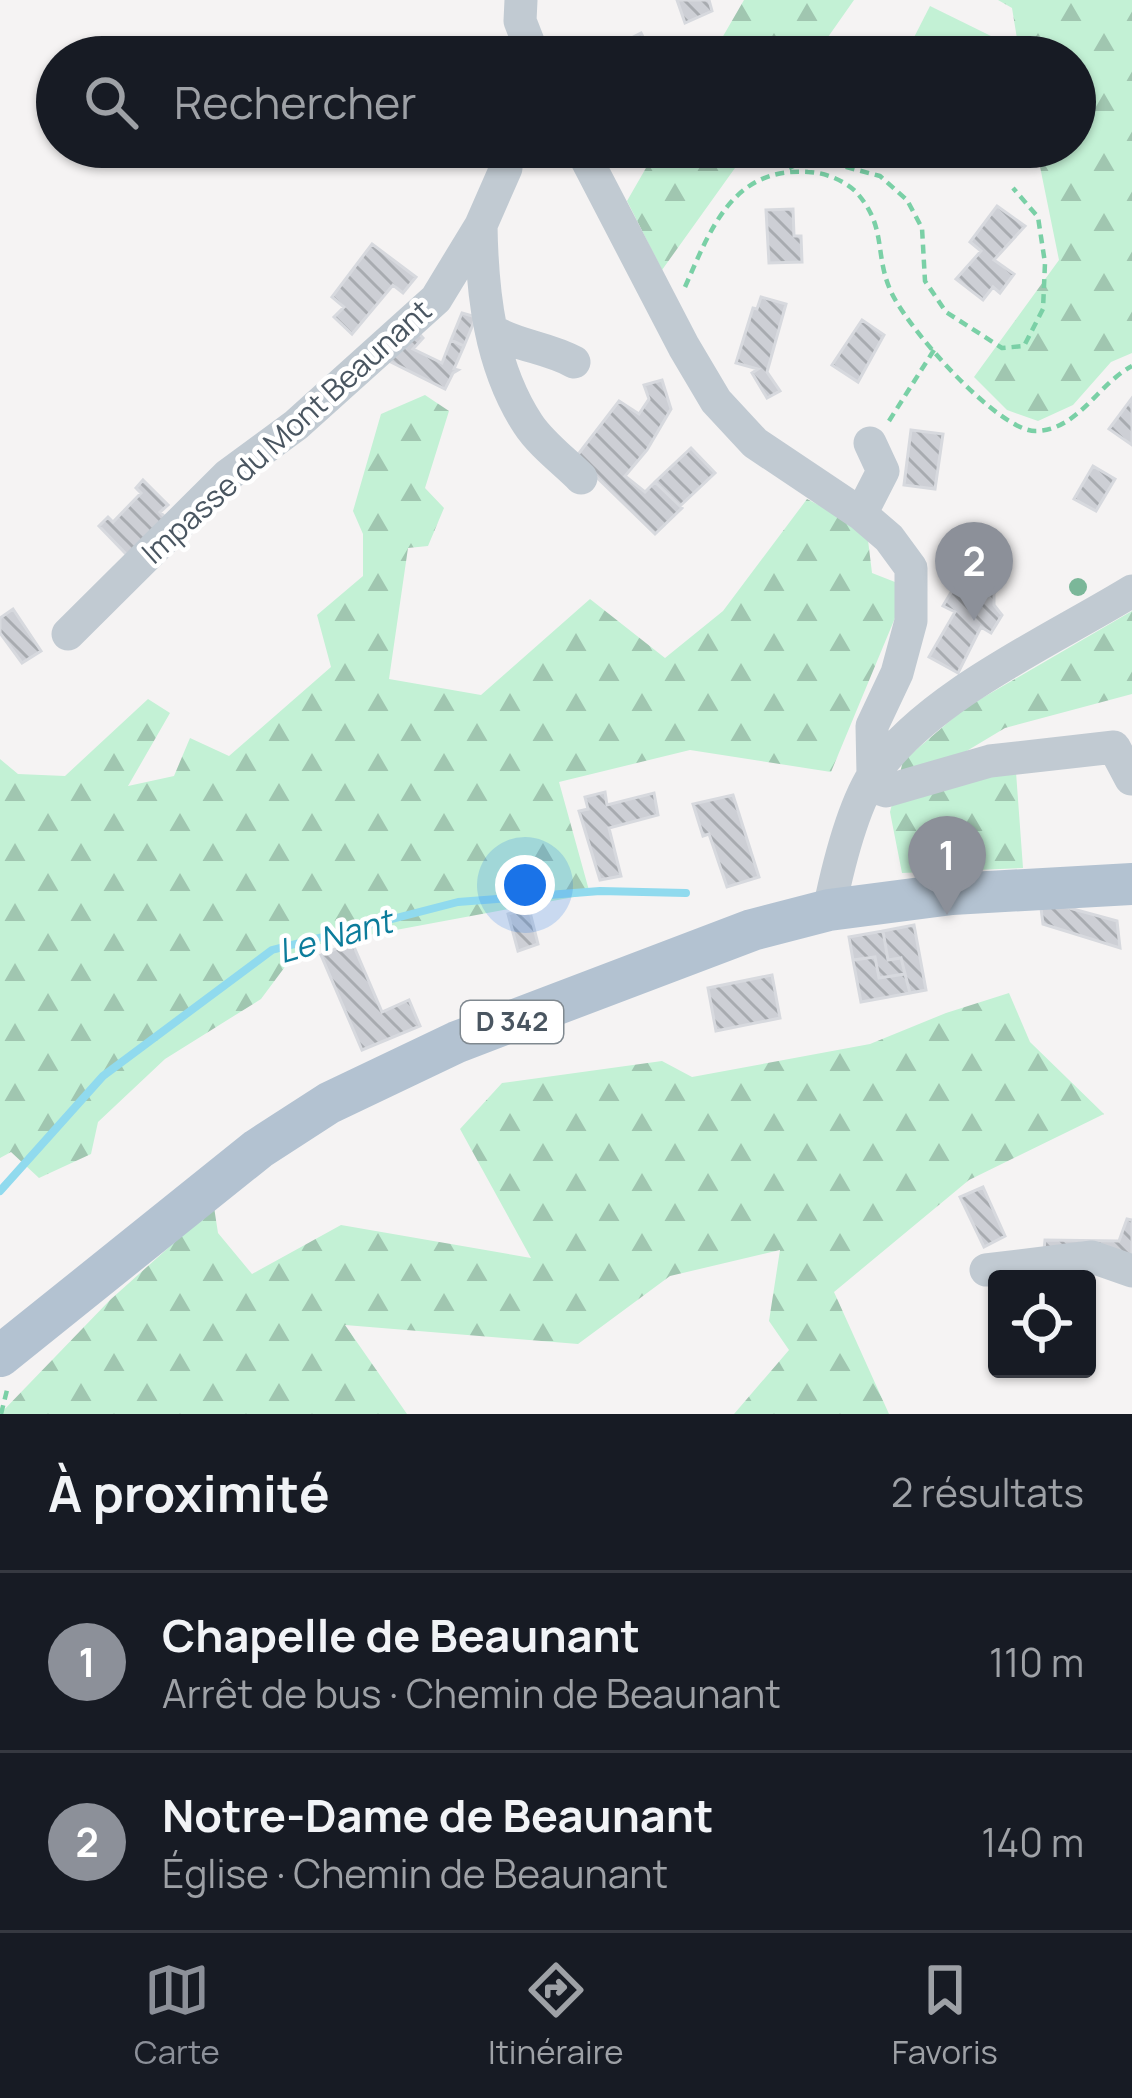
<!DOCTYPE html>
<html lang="fr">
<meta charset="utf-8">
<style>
body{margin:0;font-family:Manrope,sans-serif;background:#20242c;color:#f1f3f6}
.controls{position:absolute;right:36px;bottom:36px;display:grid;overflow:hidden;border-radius:12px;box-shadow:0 3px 9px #0004}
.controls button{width:108px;height:108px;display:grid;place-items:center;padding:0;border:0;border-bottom:3px solid #363941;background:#171b24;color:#f1f3f6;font:60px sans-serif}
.you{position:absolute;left:525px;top:885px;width:42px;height:42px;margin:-30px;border:9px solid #fff;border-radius:50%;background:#1a73e8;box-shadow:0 0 0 18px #1a73e833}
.badge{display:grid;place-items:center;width:78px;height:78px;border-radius:50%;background:#8c9099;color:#fff;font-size:39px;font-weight:700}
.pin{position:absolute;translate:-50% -99px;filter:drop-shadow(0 3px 6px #0008)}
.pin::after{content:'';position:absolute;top:63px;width:42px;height:36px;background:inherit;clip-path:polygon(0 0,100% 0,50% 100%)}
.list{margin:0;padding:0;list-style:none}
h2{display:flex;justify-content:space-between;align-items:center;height:156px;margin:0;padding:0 48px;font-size:51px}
h2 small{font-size:39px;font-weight:400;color:#9ea1a6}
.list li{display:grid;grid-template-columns:78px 1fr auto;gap:36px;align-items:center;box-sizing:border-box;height:180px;padding:0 48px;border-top:3px solid #363941}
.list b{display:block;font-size:45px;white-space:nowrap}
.list p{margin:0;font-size:39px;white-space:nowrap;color:#9ea1a6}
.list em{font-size:39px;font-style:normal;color:#9ea1a6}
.icon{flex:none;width:66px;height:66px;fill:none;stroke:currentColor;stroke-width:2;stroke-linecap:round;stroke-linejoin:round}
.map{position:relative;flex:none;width:1132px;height:1414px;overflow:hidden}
.search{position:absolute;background:#171b24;box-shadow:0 3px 9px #0004;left:36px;right:36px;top:36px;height:132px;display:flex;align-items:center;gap:30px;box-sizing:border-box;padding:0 42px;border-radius:66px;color:#9ea1a6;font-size:45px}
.sheet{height:516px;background:#171b24}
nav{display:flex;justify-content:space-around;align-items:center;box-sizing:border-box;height:168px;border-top:3px solid #363941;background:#171b24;font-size:33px;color:#9ea1a6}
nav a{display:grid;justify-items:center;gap:6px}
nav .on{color:#8c9099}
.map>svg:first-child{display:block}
</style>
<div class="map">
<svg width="1132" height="1414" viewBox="0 0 1132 1414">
<defs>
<pattern id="forest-firs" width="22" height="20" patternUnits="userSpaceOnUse" patternTransform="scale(3)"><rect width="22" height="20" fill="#c3f1d5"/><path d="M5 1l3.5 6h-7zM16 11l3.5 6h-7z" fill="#a0c6b0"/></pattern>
<pattern id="building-back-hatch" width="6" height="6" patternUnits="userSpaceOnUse" patternTransform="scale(3)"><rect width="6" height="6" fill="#cdcfd5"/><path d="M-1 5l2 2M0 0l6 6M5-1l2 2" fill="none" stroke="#a8abb0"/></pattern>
</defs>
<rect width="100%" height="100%" fill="#f5f3f3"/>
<path fill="#c3f1d5" d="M930 6 991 36 980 57H904Z"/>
<path fill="url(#forest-firs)" d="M744 0H854L814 57H711Z
M998 0H1132V353L1111 362 1073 405 1038 421 1007 410 974 377 1059 260 1036 147H1075V57H1020L1012 8Z
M658 147H750L662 270 627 201Z
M425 395 449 411 425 488 444 508 428 546 408 548 389 679 481 695 590 599 665 658 723 611 807 499 838 515 868 540 872 573 895 582V618L831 772 690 750 559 782 590 894 299 948 261 999 165 1059 98 1122 91 1154 39 1178 11 1152 0 1158V759L18 774 65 776 148 699 170 713 128 786 174 776 190 738 229 756 331 667 317 615 363 576V534L353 511 381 414Z
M1132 611V694L1005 728 945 764 1016 772 1023 868 902 873 890 812 903 761 965 708Z
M1009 993 1030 1042 1104 1114 969 1180 834 1292 889 1414H734L789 1350 769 1321 780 1250 670 1276 578 1344 345 1325 407 1414H0L110 1300 214 1207 218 1233 252 1274 341 1225 531 1258 460 1129 502 1083 662 1061 692 1077 870 1044 946 1013Z"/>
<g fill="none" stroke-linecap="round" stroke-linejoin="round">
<path stroke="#90daee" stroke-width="8" d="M977 545H984
M0 1191 103 1076 272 950 458 902 600 891 686 893"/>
</g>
<path fill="url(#building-back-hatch)" stroke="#d7d9de" stroke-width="3" d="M677 0H709L712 11 685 23Z
M641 33 653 57H618L622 55 618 45Z
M997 206 1025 226 994 260 1014 274 1000 293 993 287 983 300 956 279 981 251 970 242Z
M793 209 794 236H801L802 262 769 263 766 210Z
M372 244 416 277 403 293 393 285 352 334 334 317 344 307 332 297Z
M761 297 786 304 767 372 780 391 767 398 752 373 758 369 736 363 753 308 757 309Z
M462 313 476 317 464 346 451 340Z
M862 320 884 335 858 382 832 365Z
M414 328 423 338 413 349 442 363 451 340 464 346 454 369 458 370 453 373 445 389 385 359Z
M662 380 671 409 647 450 625 476 645 492 655 482 682 508 655 534 576 457 619 401 639 414 649 399 644 385Z
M1132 398V445L1109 429Z
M911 430 943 434 935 489 904 485Z
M691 448 715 473 680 506 655 482Z
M1093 466 1115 479 1096 511 1074 499Z
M143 480 168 505 160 512 168 520 130 558 99 526 108 517 113 522 141 493 136 488Z
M996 559 1004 564V575L994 594V605L1002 615 991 633 981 627 958 673 929 657 955 612 943 606 953 589 975 584 987 564Z
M13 609 41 651 22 663 0 633V618Z
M605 792 607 805 654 793 658 815 609 828 621 876 600 880 579 811 588 809 585 797Z
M733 795 759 877 727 887 709 834 703 836 693 804Z
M1040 900 1117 921 1120 948 1043 924Z
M529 908 538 944 518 951 508 914Z
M914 925 926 990 910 993 901 958 888 960 883 931Z
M883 931 888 960 901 958 905 974 879 978 875 957 853 960 849 937Z
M352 942 382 1012 409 1000 420 1026 362 1050 321 955Z
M875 957 879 978 905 974 910 993 861 1002 853 960Z
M772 975 780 1018 716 1031 708 988Z
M983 1187 1005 1236 984 1247 960 1197Z
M1127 1219 1132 1220V1262L1044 1250 1045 1240 1119 1241Z"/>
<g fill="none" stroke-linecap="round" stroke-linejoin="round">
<path stroke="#7ad0a6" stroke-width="4.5" stroke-dasharray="9 6" stroke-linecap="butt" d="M789 168 812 158 880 176 907 200 922 228 925 281 946 312 1002 348 1024 346 1043 309 1045 263 1038 217 1013 188
M685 287C711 228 733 167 808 172 824 172 846 181 857 193 886 226 875 252 889 287 902 323 998 432 1036 431 1078 430 1098 384 1132 366
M889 421 934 350
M1 1414 7 1390"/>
<path stroke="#c1cad2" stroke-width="33" d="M521 0 520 21 534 57
M580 147 684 347 716 401 755 443 861 514 889 538 911 568V621L897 673 872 726 873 774
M481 225C482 293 490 366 528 424 541 444 564 461 581 478
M491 330C516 346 547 347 574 362
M861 514 883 471 870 443
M68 634 228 475 296 425 436 299 481 225 506 168 507 147
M869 785 886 791 990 761 1114 747 1131 779
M829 910C837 871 853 804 876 771 930 695 1052 640 1132 591
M986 1270 1092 1257 1132 1271"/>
<path stroke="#b3c2d1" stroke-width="42" d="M0 1356 258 1149 329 1103 457 1042 752 930 829 910 952 894 1132 884"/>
</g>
<circle fill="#7bb799" cx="1078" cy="587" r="9"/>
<g text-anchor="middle" stroke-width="9" stroke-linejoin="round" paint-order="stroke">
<rect fill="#fff" stroke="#808990" stroke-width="3" x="461" y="1001" width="102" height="42" rx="9"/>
<g font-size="27" font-weight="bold" fill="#4a5661">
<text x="512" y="1031">D 342</text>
</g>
<g font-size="30" fill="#4a5661" stroke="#fff">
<text transform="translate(287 432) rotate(-42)" y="10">Impasse du Mont Beaunant</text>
</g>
<g font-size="33" font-style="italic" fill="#0c7c9b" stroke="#fff">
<text transform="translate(335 936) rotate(-16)" y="12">Le Nant</text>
</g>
</g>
</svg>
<div class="controls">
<button><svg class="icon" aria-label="locate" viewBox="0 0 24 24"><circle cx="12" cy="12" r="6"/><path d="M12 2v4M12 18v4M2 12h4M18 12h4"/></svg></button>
</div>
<div class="you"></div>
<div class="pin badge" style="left:947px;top:915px">1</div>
<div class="pin badge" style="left:974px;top:621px">2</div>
<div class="search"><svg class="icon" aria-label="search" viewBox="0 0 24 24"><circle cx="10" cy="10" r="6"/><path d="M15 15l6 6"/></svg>Rechercher</div>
</div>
<section class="sheet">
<h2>À proximité<small>2 résultats</small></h2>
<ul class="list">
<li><span class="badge">1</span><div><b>Chapelle de Beaunant</b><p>Arrêt de bus · Chemin de Beaunant</p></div><em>110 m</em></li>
<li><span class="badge">2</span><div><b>Notre-Dame de Beaunant</b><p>Église · Chemin de Beaunant</p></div><em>140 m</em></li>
</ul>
</section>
<nav>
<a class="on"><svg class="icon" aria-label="map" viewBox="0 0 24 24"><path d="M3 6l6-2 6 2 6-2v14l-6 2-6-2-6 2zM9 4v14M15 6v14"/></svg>Carte</a>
<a><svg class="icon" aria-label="directions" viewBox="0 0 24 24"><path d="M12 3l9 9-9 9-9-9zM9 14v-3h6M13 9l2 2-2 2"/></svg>Itinéraire</a>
<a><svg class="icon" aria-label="saved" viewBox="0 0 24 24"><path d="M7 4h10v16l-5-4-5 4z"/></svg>Favoris</a>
</nav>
